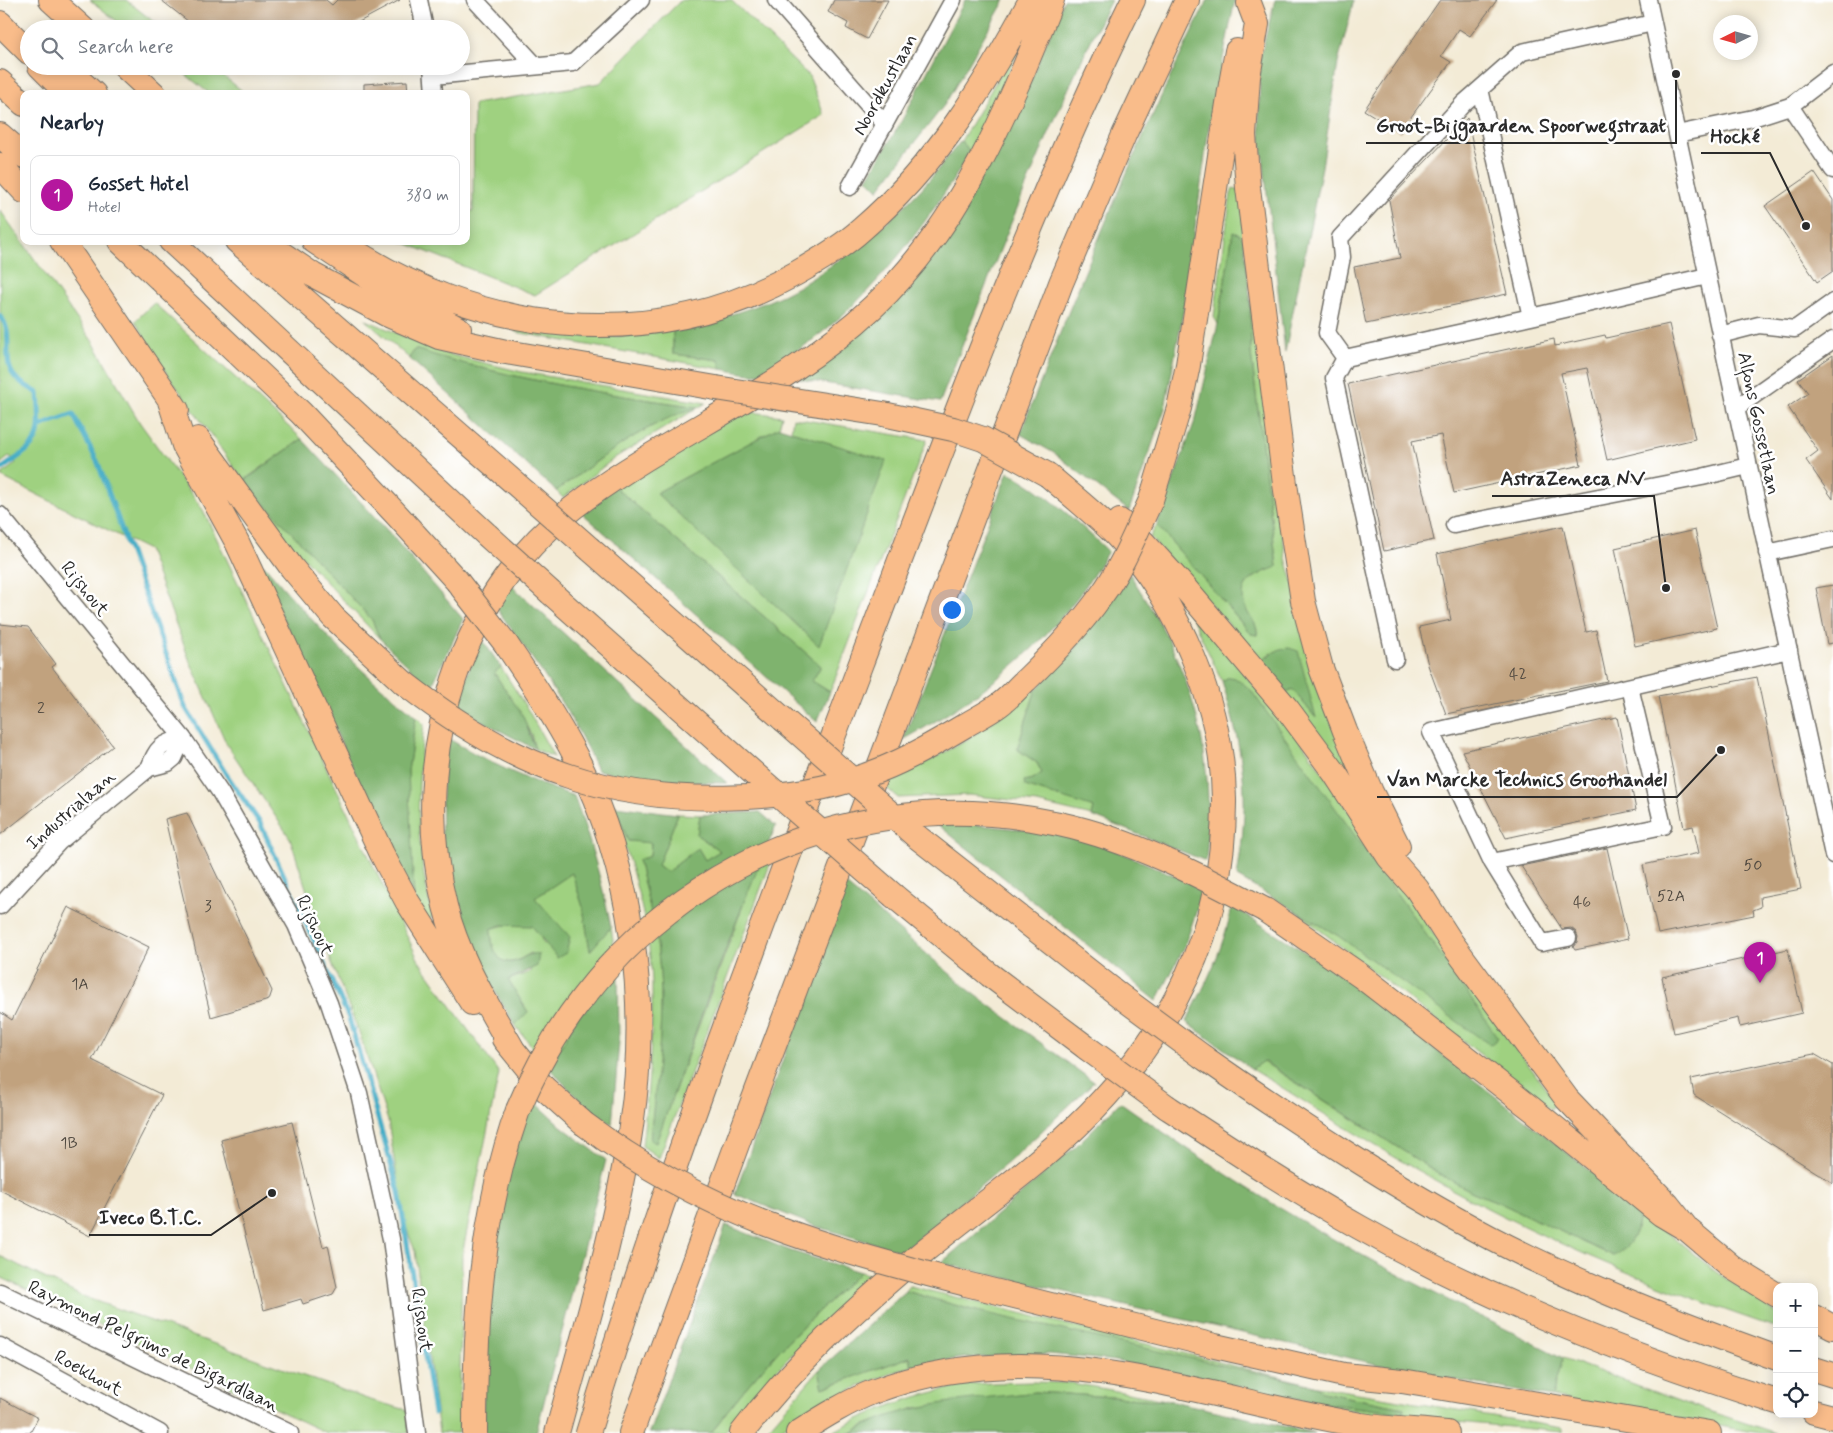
<!DOCTYPE html>
<meta charset="utf-8">
<style>
body{margin:0;font-family:Mynerve,sans-serif;background:#f6f6f7;color:#1f2937}
.controls{position:absolute;right:15px;bottom:15px;display:grid;overflow:hidden;border-radius:10px;box-shadow:0 2px 12px #0003}
.controls button{width:45px;height:45px;display:grid;place-items:center;padding:0;border:0;border-bottom:1px solid #e0e1e3;background:#fff;color:#1f2937;font:25px sans-serif}
.compass{position:absolute;left:1713px;top:15px;width:45px;height:45px;border-radius:50%;background:#fff;box-shadow:0 2px 12px #0003;rotate:265deg}
.you{position:absolute;left:951px;top:609px;width:18px;height:18px;margin:-12px;border:4px solid #fff;border-radius:50%;background:#1a73e8;box-shadow:0 0 0 8px #1a73e833}
.badge{display:grid;place-items:center;width:32px;height:32px;border-radius:50%;background:#b5179e;color:#fff;font-size:16px;font-weight:700}
.pin{position:absolute;translate:-50% -41px;filter:drop-shadow(0 1px 2px #0008)}
.pin::after{content:'';position:absolute;top:26px;width:18px;height:15px;background:inherit;clip-path:polygon(0 0,100% 0,50% 100%)}
.list{margin:0;padding:0;list-style:none}
h2{display:flex;justify-content:space-between;align-items:center;height:65px;margin:0;padding:0 20px;font-size:21px}
h2 small{font-size:16px;font-weight:400;color:#747a83}
.list li{display:grid;grid-template-columns:32px 1fr auto;gap:15px;align-items:center;box-sizing:border-box;height:80px;margin:0 10px 10px;padding:0 10px;border:1px solid #e0e1e3;border-radius:10px}
.list b{display:block;font-size:19px;white-space:nowrap}
.list p{margin:0;font-size:16px;white-space:nowrap;color:#747a83}
.list em{font-size:16px;font-style:normal;color:#747a83}
.icon{flex:none;width:28px;height:28px;fill:none;stroke:currentColor;stroke-width:2;stroke-linecap:round;stroke-linejoin:round}
.map{position:relative;flex:none;width:1833px;height:1433px;overflow:hidden}
.search{position:absolute;background:#fff;box-shadow:0 2px 12px #0003;left:20px;top:20px;width:450px;height:55px;display:flex;align-items:center;gap:12px;box-sizing:border-box;padding:0 18px;border-radius:28px;color:#747a83;font-size:19px}
.panel{position:absolute;background:#fff;box-shadow:0 2px 12px #0003;left:20px;top:90px;width:450px;height:155px;border-radius:10px}
.map>svg:first-child{display:block}
</style>
<div class="map">
<svg width="1833" height="1433" viewBox="0 0 1833 1433">
<rect width="100%" height="100%" fill="#fff"/>
<filter id="ink" filterUnits="userSpaceOnUse"><feTurbulence type="fractalNoise" baseFrequency=".02" numOctaves="2"/><feDisplacementMap in="SourceGraphic" scale="10" xChannelSelector="R" yChannelSelector="G"/><feConvolveMatrix kernelMatrix="1 2 1 2 8 2 1 2 1" color-interpolation-filters="sRGB"/></filter>
<filter id="wash" filterUnits="userSpaceOnUse"><feTurbulence type="fractalNoise" baseFrequency=".0096" numOctaves="4" result="noise"/><feDisplacementMap in="SourceGraphic" scale="20" xChannelSelector="R" yChannelSelector="G"/><feGaussianBlur stdDeviation="1.12" result="paint"/><feColorMatrix in="noise" values="0 0 0 0 0 0 0 0 0 0 0 0 0 0 0 0 0 1.4 0 .05"/><feComposite in="paint" operator="in"/></filter>
<g filter="url(#wash)">
<rect width="100%" height="100%" fill="#f3ebd6"/>
<path fill="#9fd180" stroke="#657e56" d="M90 0H126L163 29H127Z
M681 0H731L809 76 824 115 535 295 400 241H466V211H473L474 104 600 83Z
M1027 29 997 99 970 153 961 141Z
M175 66H211L246 94H210Z
M1233 189 1241 191 1244 239 1233 233 1218 324 1214 317 1231 194Z
M0 210 93 342 140 423 203 510 419 961 499 1073 462 1255 459 1433H439L415 1251 404 1222 388 1121 360 1035 321 935 290 838 227 745 189 659 148 550 0 476 16 463 10 456 0 464Z
M1250 296 1286 559 1356 784 1285 693 1292 688 1315 717 1271 653 1261 660 1150 537 1157 525 1251 634 1257 635C1258 624 1251 620 1246 611 1233 583 1258 575 1277 566L1251 353Z
M154 303 302 439 244 480 372 620 380 639 264 516 244 481 168 375 135 321Z
M364 319 443 353 522 372 706 403 616 457 563 498 556 491 625 441 676 413 698 407C602 394 508 378 415 350L409 358Z
M516 328 566 335 610 337 673 330V354L719 360 721 369 515 332Z
M744 411 782 416 779 427 656 493 885 461 791 431 793 418 927 440 830 692 812 681 821 666 615 487Z
M1186 605 1303 744 1465 979 1556 1102 1551 1109 1290 907 1337 935 1453 972 1382 874 1229 677 1222 681Z
M501 667 528 710 554 757 535 749 531 734 494 672Z
M1036 689 1017 749 1037 763 1042 773 1033 779 1024 781 1094 808 1092 816 1037 803 969 795 898 798 881 783 931 760 965 741Z
M416 716 424 724C416 793 415 848 433 917L427 920 414 898 409 825 408 771Z
M611 806H615L628 841 651 842 650 856 638 860C646 893 656 927 659 961 665 1020 656 1081 650 1140L656 1142 757 867 772 859 659 1158 642 1146C648 1092 653 1038 652 983 650 923 631 863 611 806Z
M678 814 700 815 697 835 720 851 705 860 698 848 667 872 658 865Z
M572 873 583 907 590 950 611 927 618 971 549 1068 515 1025 528 1012 508 980 530 972 531 953C525 956 519 961 512 962 495 965 491 942 491 929 502 925 527 919 536 929 539 932 541 939 544 944L569 937 535 898Z
M1262 1061 1441 1175 1473 1192 1498 1202 1613 1256C1631 1248 1638 1230 1639 1211L1634 1205 1716 1272 1777 1313V1328C1661 1289 1547 1242 1440 1183 1376 1148 1314 1107 1252 1069Z
M0 1256 79 1295 370 1400 407 1410 409 1433H326L0 1277Z
M860 1272 874 1276C818 1326 770 1373 724 1433H711C753 1372 806 1323 860 1272Z
M910 1286 1317 1386 1562 1428V1432L1365 1413 1314 1402 1403 1413 1404 1408 1322 1392 972 1310 906 1291Z
M910 1357 912 1366C862 1383 818 1403 774 1433H764L819 1370 823 1388Z
M1563 1358 1684 1403 1776 1433H1759L1552 1397Z
M1031 1382 1072 1383 1172 1401 1036 1392 915 1408 865 1425 851 1433H831C872 1410 915 1395 961 1386 984 1382 1008 1383 1031 1382Z"/>
<path fill="#7fb36e" stroke="#556f4c" d="M965 0H1005L945 104 878 190 867 179 901 122Z
M1064 0H1111C1045 130 994 266 940 402L799 379 847 343 1029 84Z
M1208 0H1235L1209 127 1183 313 1165 408 1129 511 1054 453 1020 434C1078 287 1136 141 1208 0Z
M1275 0H1354L1338 63 1322 167 1285 352 1259 122 1260 58Z
M961 141 970 153C922 231 865 309 786 358 778 363 767 373 759 374 748 375 733 371 721 369L719 360 673 354V330C715 319 759 309 798 287 840 262 889 224 922 188 936 173 948 156 961 141Z
M1233 232 1239 234 1244 239 1250 296 1251 353 1277 567C1258 574 1233 583 1247 611 1251 620 1258 624 1257 635L1251 634 1157 525 1196 418 1218 324Z
M415 349C508 379 603 394 699 407 645 422 601 459 556 491L409 358Z
M779 427 886 461 819 646 656 493Z
M302 439 386 529 463 619 431 688 380 639 372 620 244 481Z
M1008 472C1046 492 1076 521 1108 551 1058 638 990 692 903 740Z
M615 487 821 666 812 681 830 692 817 722 581 512Z
M264 565C312 622 357 670 416 716L408 771 414 898 260 570Z
M1130 574C1143 596 1158 618 1169 641 1204 716 1213 779 1206 861L1092 816 1094 808 1025 786 1024 781 1033 779 1042 773 1037 763 1017 749 1036 689 1074 649Z
M511 585 727 783 646 781 597 770C572 711 534 661 497 609Z
M481 638 501 667 494 673 523 716 535 749 455 707Z
M1289 648 1298 651 1316 718 1292 689 1285 693 1261 660 1280 649Z
M1229 677 1235 678 1250 689 1453 972 1498 1038 1490 1045 1337 935 1237 877C1241 849 1245 822 1244 793 1243 756 1233 717 1222 681Z
M446 737C488 763 527 780 574 796 590 839 602 882 611 927L590 951 583 907 572 873 535 898 570 937 566 953 557 958 532 926 501 925 491 929C491 942 495 965 513 962 523 960 527 952 539 954L537 966 508 980 528 1012 515 1025C480 967 445 906 442 837 440 804 444 770 446 737Z
M615 806 678 814 658 865 667 872 698 848 705 860 720 851 697 835 700 815 760 812 776 826C730 929 694 1037 656 1143L650 1140C656 1081 665 1020 659 961 656 927 646 893 638 860L650 856 651 843 628 841Z
M932 820 1074 835 1119 852 1204 888 1184 948 1157 1001Z
M845 884 969 990 1094 1082 1011 1160 903 1252 815 1226 735 1194Z
M1232 906 1335 971 1634 1205 1639 1211C1638 1230 1631 1248 1613 1256L1498 1202 1473 1192 1441 1175 1263 1061 1252 1069 1186 1022C1206 984 1224 948 1232 906Z
M618 971 619 1042 612 1125 581 1102 549 1068 577 1018Z
M531 1098 561 1126 606 1160 536 1433H483L484 1346 502 1189Z
M1120 1102C1181 1145 1243 1187 1307 1224 1390 1273 1477 1314 1563 1358L1552 1397 1415 1373 941 1263 1075 1147Z
M726 1225 791 1251 860 1272C806 1323 753 1372 711 1433H649Z
M906 1291 972 1310 1317 1386 1322 1392 1404 1408 1403 1413 1314 1402 1115 1361 1050 1354 963 1358 912 1366 910 1357 823 1388 819 1370Z
M1036 1392 1172 1401 1314 1433H851C906 1401 974 1400 1036 1392Z"/>
<g fill="none" stroke-linecap="round" stroke-linejoin="round">
<path stroke="#46adc6" stroke-width="5" d="M0 316C16 334 0 360 15 377 20 383 30 388 38 393 42 445 40 441 0 470
M40 426 73 414 98 463 185 707 226 774 260 823 349 1018 399 1192 434 1413"/>
</g>
<g id="blocks">
<path fill="#c1a27e" d="M161 0H326L332 5 337 0H400L357 23 351 29H198Z
M834 0H888L867 39 846 28 848 23 828 12Z
M1440 0H1497L1470 36 1459 29 1441 56 1451 62 1400 132 1364 110Z
M407 81 408 94H364V84Z
M1467 118 1507 294 1366 324 1354 267 1400 258 1389 200Z
M1814 172 1833 200V271L1817 282 1765 206Z
M1669 324 1695 439 1607 460 1587 368 1561 373 1581 465 1454 493 1441 435 1412 441 1434 540 1384 551 1348 384 1554 339 1555 346 1605 335 1606 338Z
M1833 355V499L1806 460 1818 451 1788 407 1808 393 1798 379Z
M1563 526 1586 632 1596 630 1607 681 1446 714 1428 665 1419 627 1451 620 1437 554Z
M1695 530 1717 628 1635 646 1615 548Z
M1833 585V643L1827 644 1816 588Z
M0 624 28 627 56 664 52 667 113 746 0 835Z
M1757 677 1801 889 1760 897 1761 907 1753 910 1754 915 1658 934 1643 865 1699 853 1693 826 1684 828 1658 696Z
M1617 717 1636 810 1506 838 1462 751Z
M187 813 272 991 269 1000 211 1017 165 819Z
M1607 848 1628 939 1575 950 1573 947 1577 942 1578 937 1576 932 1571 928 1562 929 1521 866Z
M68 907 149 947 92 1060 162 1095 90 1236 0 1190V1012L12 1020Z
M1788 949 1802 1013 1740 1027 1738 1018 1674 1033 1662 977Z
M1814 1054 1833 1065V1183L1694 1095 1691 1079Z
M292 1122 323 1247 328 1245 337 1287 333 1294 303 1304 301 1299 264 1310 221 1140Z
M0 1398 38 1418 30 1433H0Z"/>
</g>
</g>
<g filter="url(#ink)">
<use href="#blocks" fill-opacity="0" stroke="#716e67" stroke-width="1"/>
<g fill="none" stroke-linecap="round" stroke-linejoin="round">
<g stroke="#716e67" stroke-width="19">
<path id="minor" d="M419 0 425 29
M475 0 536 66
M776 0 884 123
M1648 0 1833 855
M1653 23 1522 52 1480 89 1531 317 1707 276
M432 66 434 94
M433 76 573 63 641 0
M1790 106 1833 170
M1677 134 1753 118 1790 106 1833 73
M850 187 953 0
M1720 335 1759 325 1795 329 1833 302
M1345 358 1327 333 1342 257 1340 238 1464 103 1480 89
M1736 408 1833 340
M0 515 183 738 220 792 296 925 329 1003 359 1093 391 1239 417 1433
M1454 525 1702 477 1748 466
M1767 553 1833 539
M1395 659 1334 378 1345 358 1531 317
M1630 687 1663 826 1492 862 1431 732 1789 650
M149 768C158 746 160 745 183 738
M1492 862 1542 943 1568 938
M0 906 59 842 149 768 168 763 174 758 183 738
M0 1292 290 1433
M0 1346 160 1433"/>
</g>
<g stroke="#716e67" stroke-width="26">
<path id="highway" d="M51 0 83 29
M1249 3 1257 24 1248 77 1244 135 1248 188 1285 484 1303 601 1321 668 1345 731 1371 792 1398 846
M0 23 29 52
M40 66 68 94
M63 66 94 94
M124 66 154 94
M0 82 24 104
M0 135 24 156
M0 165 24 191
M62 241 177 410
M120 241 301 413 396 514 457 581
M171 241 487 535
M237 241 525 492
M263 241 313 275 386 314 439 337 506 352 716 388
M314 241 389 291 459 329
M339 241C476 335 647 356 795 274 818 261 842 247 862 229 935 166 986 84 1031 0
M169 398 184 445 237 542 382 854 407 901 472 1003
M198 439 292 568 333 617 404 683
M1151 500 1179 408 1188 365 1231 84 1237 51
M1120 521 1143 542 1184 587 1288 710 1334 772 1389 857 1417 889 1451 942 1567 1099 1668 1205 1688 1230
M591 550 783 719
M551 593 760 779
M506 644C531 681 556 718 576 757 633 869 650 1003 631 1126 616 1230 584 1332 557 1433
M916 836 1123 998
M894 896 990 975 1087 1048
M1265 910 1361 976 1532 1109 1661 1214 1688 1230 1733 1268 1777 1295
M504 1039 544 1088 583 1123
M513 1050C487 1004 458 958 445 906 408 757 458 589 586 498 679 431 788 387 873 307 961 225 1008 110 1052 0
M1203 1057C1296 1122 1391 1185 1491 1238 1583 1286 1680 1323 1777 1358
M1167 1107C1230 1148 1293 1190 1359 1227 1491 1302 1632 1357 1777 1402
M966 1284 1215 1346 1344 1375 1402 1381 1709 1433
M1814 1317 1833 1327
M1814 1369 1833 1375
M1814 1412 1833 1417
M475 1433C475 1322 481 1215 518 1110
M588 1433C667 1172 765 918 861 663 946 440 1028 214 1133 0
M631 1433 740 1136 1061 283 1124 135 1187 0
M742 1433C792 1367 854 1310 917 1257 970 1213 1027 1174 1077 1126 1171 1035 1225 932 1224 799 1223 708 1179 601 1116 535 1095 514 1071 495 1048 475
M798 1433C823 1417 847 1402 875 1391 1039 1329 1199 1398 1361 1425 1389 1429 1419 1430 1447 1433"/>
</g>
<use href="#minor" stroke="#fff" stroke-width="16"/>
<use href="#highway" stroke="#f9bc8a" stroke-width="24"/>
<g stroke="#716e67" stroke-width="26" stroke-linecap="butt">
<path id="highway-bridge" d="M716 388 883 414 953 429 983 439 1048 475
M525 492 591 550
M487 535 551 593
M457 581 506 644
M404 683C454 722 508 756 569 776 658 806 792 806 880 770 910 758 937 742 964 726 976 719 988 713 999 705 1009 698 1017 688 1026 680 1053 654 1079 627 1101 596 1122 568 1136 532 1151 500
M783 719 916 836
M760 779 894 896
M1123 998 1203 1057
M1087 1048 1167 1107
M518 1110C607 895 831 774 1059 824 1133 840 1199 875 1265 910
M583 1123C703 1214 823 1247 966 1284"/>
</g>
<use href="#highway-bridge" stroke="#f9bc8a" stroke-width="24"/>
</g>
</g>
<g text-anchor="middle" stroke-width="5" stroke-linejoin="round" paint-order="stroke">
<g font-size="16" fill="#504940">
<text x="1518" y="679">42</text>
<text x="41" y="713">2</text>
<text x="1753" y="870">50</text>
<text x="1671" y="901">52A</text>
<text x="1582" y="907">46</text>
<text x="208" y="911">3</text>
<text x="80" y="989">1A</text>
<text x="69" y="1148">1B</text>
</g>
<g font-size="19" fill="#2b2b2b" stroke="#fff">
<text transform="translate(884 84) rotate(-61)" y="7">Noordkustlaan</text>
<text transform="translate(1760 423) rotate(78)" y="7">Alfons Gossetlaan</text>
<text transform="translate(86 588) rotate(51)" y="7">Rijshout</text>
<text transform="translate(70 809) rotate(-41)" y="7">Industrialaan</text>
<text transform="translate(316 925) rotate(65)" y="7">Rijshout</text>
<text transform="translate(423 1320) rotate(82)" y="7">Rijshout</text>
<text transform="translate(154 1345) rotate(26)" y="7">Raymond Pelgrims de Bigardlaan</text>
<text transform="translate(89 1372) rotate(29)" y="7">Roekhout</text>
</g>
</g>
<path fill="none" stroke="#2b2b2b" stroke-width="2" d="M1676 74L1676 143H1366M1806 226L1770 153H1701M1666 588L1654 496H1492M1721 750L1677 797H1377M272 1193L211 1235H89"/>
<g fill="#2b2b2b" stroke="#fff" stroke-width="2">
<circle cx="1676" cy="74" r="5"/>
<circle cx="1806" cy="226" r="5"/>
<circle cx="1666" cy="588" r="5"/>
<circle cx="1721" cy="750" r="5"/>
<circle cx="272" cy="1193" r="5"/>
</g>
<g font-size="20" text-anchor="middle" font-weight="bold" fill="#2b2b2b" stroke="#fff" stroke-width="5" stroke-linejoin="round" paint-order="stroke">
<text x="1521" y="132">Groot-Bijgaarden Spoorwegstraat</text>
<text x="1735" y="143">Hocké</text>
<text x="1573" y="485">AstraZeneca NV</text>
<text x="1527" y="786">Van Marcke Technics Groothandel</text>
<text x="150" y="1224">Iveco B.T.C.</text>
</g>
</svg>
<div class="controls">
<button>+</button>
<button>−</button>
<button><svg class="icon" aria-label="locate" viewBox="0 0 24 24"><circle cx="12" cy="12" r="6"/><path d="M12 2v4M12 18v4M2 12h4M18 12h4"/></svg></button>
</div>
<svg class="compass" viewBox="-18 -18 36 36"><path d="M0-13l5 13h-10z" fill="#e53935"/><path d="M0 13l5-13h-10z" fill="#747a83"/></svg>
<div class="you"></div>
<div class="pin badge" style="left:1760px;top:983px">1</div>
<div class="search"><svg class="icon" aria-label="search" viewBox="0 0 24 24"><circle cx="10" cy="10" r="6"/><path d="M15 15l6 6"/></svg>Search here</div>
<section class="panel">
<h2>Nearby<small></small></h2>
<ul class="list">
<li><span class="badge">1</span><div><b>Gosset Hotel</b><p>Hotel</p></div><em>380 m</em></li>
</ul>
</section>
</div>
